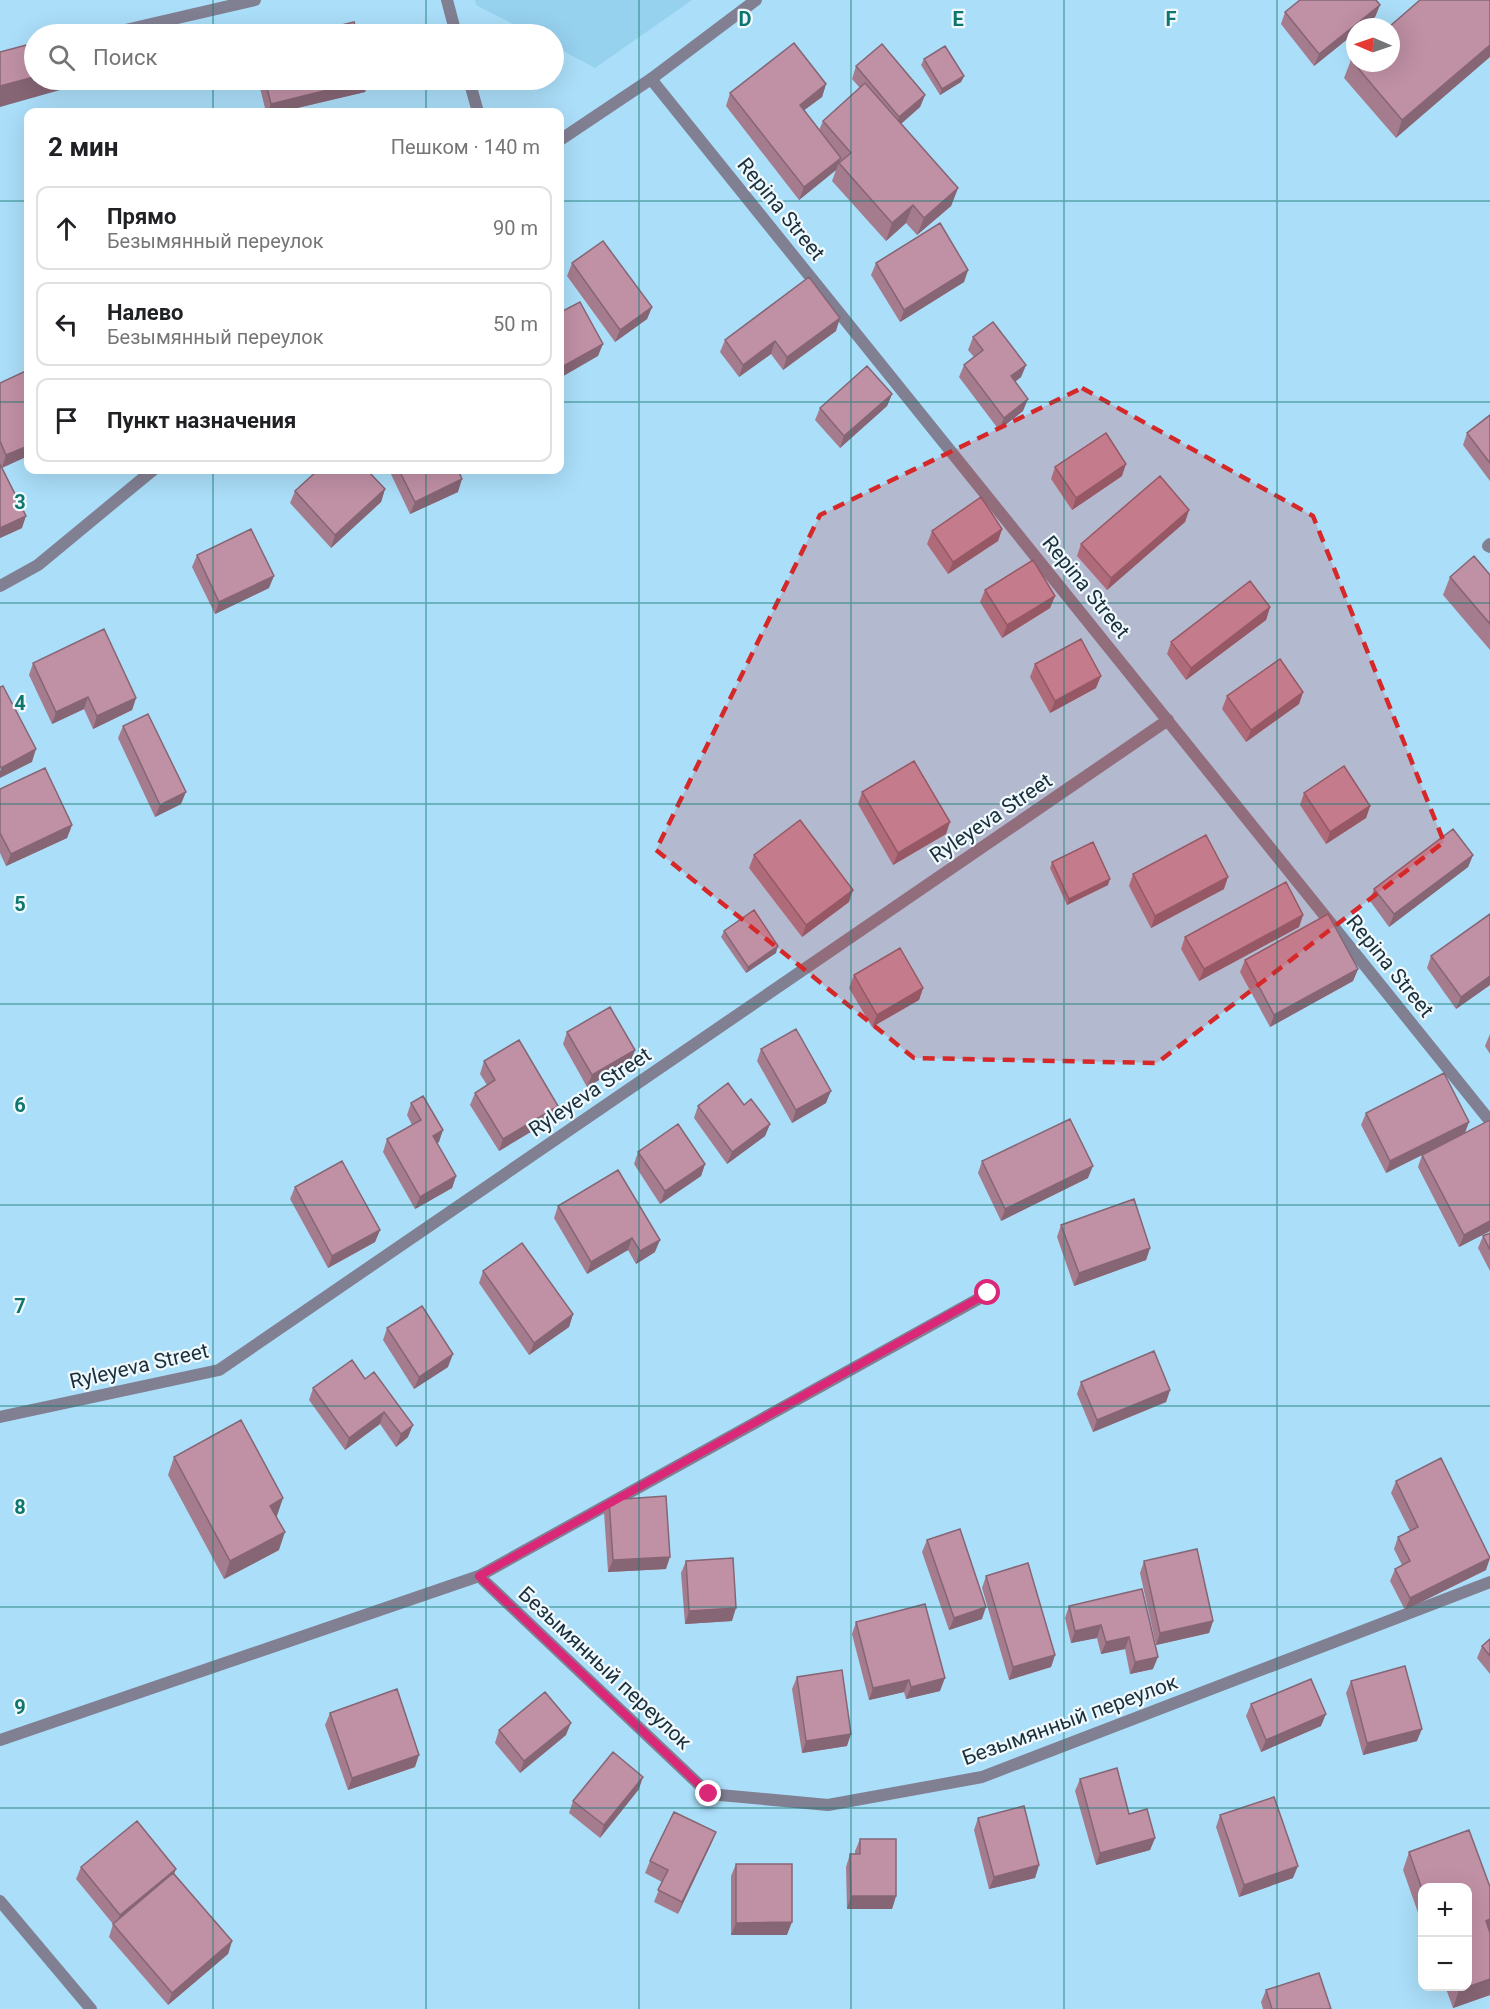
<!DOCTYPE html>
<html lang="ru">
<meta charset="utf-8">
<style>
body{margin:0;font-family:Roboto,sans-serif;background:#f2f2f2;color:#202124}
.controls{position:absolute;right:18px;bottom:18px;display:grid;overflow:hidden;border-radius:12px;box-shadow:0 6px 24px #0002}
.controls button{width:54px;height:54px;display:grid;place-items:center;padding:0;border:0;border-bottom:2px solid #e0e0e0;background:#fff;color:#202124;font:30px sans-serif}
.compass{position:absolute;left:1346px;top:18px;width:54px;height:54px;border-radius:50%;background:#fff;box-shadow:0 6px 24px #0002;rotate:272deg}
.stop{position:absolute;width:18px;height:18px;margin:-14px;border:4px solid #db2777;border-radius:50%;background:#fff}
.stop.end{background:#db2777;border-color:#fff;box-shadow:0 2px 6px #0008}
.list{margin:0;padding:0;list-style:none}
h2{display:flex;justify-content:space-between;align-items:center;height:78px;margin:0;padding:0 24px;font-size:26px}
h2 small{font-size:20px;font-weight:400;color:#757577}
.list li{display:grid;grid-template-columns:39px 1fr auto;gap:18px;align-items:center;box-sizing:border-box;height:84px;margin:0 12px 12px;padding:0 12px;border:2px solid #e0e0e0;border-radius:12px}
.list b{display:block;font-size:22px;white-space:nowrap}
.list p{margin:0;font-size:20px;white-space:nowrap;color:#757577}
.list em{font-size:20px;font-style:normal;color:#757577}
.icon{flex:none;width:33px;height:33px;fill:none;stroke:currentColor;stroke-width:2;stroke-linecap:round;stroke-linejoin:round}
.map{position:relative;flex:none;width:1490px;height:2009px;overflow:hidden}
.search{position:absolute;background:#fff;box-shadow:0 6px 24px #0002;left:24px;top:24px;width:540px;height:66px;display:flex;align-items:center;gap:15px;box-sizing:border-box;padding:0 21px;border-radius:33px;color:#757577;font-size:22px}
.panel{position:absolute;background:#fff;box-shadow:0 6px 24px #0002;left:24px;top:108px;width:540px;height:366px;border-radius:12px}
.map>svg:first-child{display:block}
</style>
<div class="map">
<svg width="1490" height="2009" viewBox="0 0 1490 2009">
<rect width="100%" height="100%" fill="#abdef9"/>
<path fill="#96d1ee" d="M475 0H692L595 68 554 46V34H532L476 5Z"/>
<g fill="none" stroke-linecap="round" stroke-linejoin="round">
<path stroke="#817f92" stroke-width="12" d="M108 34 255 0
M1490 544 1488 546 1490 547"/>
<path stroke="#817f92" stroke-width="12" d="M651 79 1490 1121
M0 586 38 565 153 470
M0 1417 219 1370 1168 720
M479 1576 989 1293
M0 1740 479 1576 709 1794 828 1805 982 1777 1490 1582
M0 1901 91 2009"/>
<path stroke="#817f92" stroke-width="12" d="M447 0 456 34
M469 80 478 112
M560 140 651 79 756 0"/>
</g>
<path fill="#a57c8e" d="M1490 0 1396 138 1344 78 1351 60Z
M1380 5 1375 17 1363 27H1355V33L1314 66 1281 24 1285 12Z
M924 59 964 76 961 82 940 95 921 65Z
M856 66 925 95 920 107 901 124 958 188 951 206 917 235 906 223 886 241 832 181 836 170 799 200 726 106 730 93 826 84 822 97 804 110 819 130 823 121 860 88 852 79Z
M258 80H369L365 92 280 112H266Z
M572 263 652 307 647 319 615 342 567 276Z
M876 263 968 270 964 282 900 322 871 275Z
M836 331 783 370 771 354 739 377 720 352 725 340Z
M973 337 1026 365 1021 377 1015 382 1023 411 999 430 959 377 964 365 974 357 968 350Z
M28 370V456L2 467 22 528 0 538V383Z
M892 394 887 406 840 448 815 420 820 408Z
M1490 415V481L1463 445 1467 433Z
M1055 467 1122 476 1072 510 1051 479Z
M389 470H458V492L410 514Z
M385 489 381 502 331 548 290 503 295 491Z
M1189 510 1185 522 1107 590 1077 556 1081 544Z
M1002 529 998 541 948 574 927 544 932 531Z
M197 555 269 588 215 614 192 567Z
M1490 575V650L1443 595 1450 577Z
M985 590 1055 596 1050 608 1002 638 980 602Z
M1270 607 1266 620 1186 680 1167 654 1171 642Z
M33 663 136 698 132 710 93 729 84 709 52 724 29 675Z
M1035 664 1096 688 1050 713 1030 677Z
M1303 692 1299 704 1246 742 1222 709 1227 696Z
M123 726 181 804 155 817 118 738Z
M0 789 72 825 67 838 6 866 0 853Z
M862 792 946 834 893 865 858 804Z
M1304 793 1370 806 1366 818 1326 844 1300 805Z
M754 855 849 902 802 937 749 868Z
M1473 855 1468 867 1389 927 1370 901 1374 889Z
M1052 862 1108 885 1067 905 1050 868Z
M1133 874 1224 889 1151 928 1129 886Z
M1303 915 1299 927 1199 981 1181 949 1185 937Z
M724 931 776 953 746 973 721 937Z
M1431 956 1490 985 1456 1009 1427 968Z
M1245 960 1358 969 1353 981 1270 1027 1240 972Z
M854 975 923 988 919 1000 872 1027 849 988Z
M567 1032 635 1050 630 1062 587 1087 563 1044Z
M1490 1034V1054L1485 1046Z
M761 1049 826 1103 792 1123 757 1061Z
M484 1061 554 1118 499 1151 470 1105 475 1093 487 1085 480 1074Z
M411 1103 439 1142 437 1143 456 1176 452 1188 415 1209 383 1152 387 1139 412 1125 407 1115Z
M744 1105 770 1124 765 1136 727 1164 694 1118 698 1106Z
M1366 1113 1469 1122 1465 1133 1490 1231 1459 1247 1418 1167 1422 1155 1386 1173 1361 1125Z
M638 1152 705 1164 701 1176 660 1204 634 1164Z
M982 1161 1088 1178 1001 1221 978 1173Z
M618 1170 655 1252 636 1264 628 1250 587 1274 554 1218 558 1206Z
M295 1187 380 1230 375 1242 328 1268 290 1199Z
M1061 1225 1150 1248 1146 1260 1074 1286 1057 1237Z
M1490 1233V1271L1478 1248 1483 1236Z
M483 1271 573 1314 569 1327 529 1355 479 1283Z
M387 1328 448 1367 414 1389 383 1340Z
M352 1360 408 1437 396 1447 380 1424 345 1450 309 1400 313 1388Z
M1081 1382 1170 1390 1166 1402 1093 1432 1077 1394Z
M174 1457 277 1516 279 1550 224 1579 168 1475Z
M1396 1481 1486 1570 1405 1610 1390 1581 1395 1569 1402 1565 1394 1549 1398 1537 1410 1531 1391 1493Z
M609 1500 666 1569 608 1572 604 1512Z
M927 1540 982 1619 949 1630 922 1552Z
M686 1561 732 1621 685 1624 681 1573Z
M1144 1561 1213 1621 1209 1633 1156 1645 1140 1573Z
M986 1576 1055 1655 1051 1667 1009 1680 982 1588Z
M1142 1589 1153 1669 1130 1674 1125 1649 1101 1654 1097 1638 1071 1643 1065 1618 1069 1606Z
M856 1622 940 1691 906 1699 904 1692 869 1700 852 1634Z
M1490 1639V1674L1477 1658 1482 1646Z
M797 1677 847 1746 802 1753 792 1689Z
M1351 1681 1417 1741 1363 1755 1346 1693Z
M1251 1704 1321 1726 1261 1752 1246 1716Z
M330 1713 415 1767 348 1790 325 1725Z
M499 1730 566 1735 520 1773 495 1743Z
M1080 1779 1129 1814 1155 1838 1150 1850 1096 1865 1075 1791Z
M639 1789 600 1838 569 1813 573 1801Z
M1220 1815 1293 1878 1239 1897 1216 1827Z
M978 1818 1039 1865 1035 1878 989 1889 974 1830Z
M716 1832 711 1844 678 1914 654 1902 662 1882 645 1873 650 1861Z
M860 1839 896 1896 892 1909H847L846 1867 850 1854H855V1851Z
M1409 1852 1490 1887V1995L1453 2008 1445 1986H1467L1422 1887V1924L1403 1870Z
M736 1864 787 1935H731V1876Z
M81 1867 176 1869 174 1873 232 1941 228 1954 168 2005 109 1937 113 1924 76 1879Z
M1266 1990 1331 2009H1263L1261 2002Z"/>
<path fill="#866574" d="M1380 5 1375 17 1363 27H1355V33L1314 66 1319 54Z
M1490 45V57L1396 138 1402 120Z
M964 76 961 82 940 95 942 89Z
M34 77V80H64L60 90 0 107V86Z
M369 80 365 92 280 112H268L271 104Z
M826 84 822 97 795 117 800 105Z
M925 95 920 107 895 129 899 117Z
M841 158 836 170 799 200 804 187Z
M958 188 951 206 917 235 924 218Z
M913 205 906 223 886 241 892 223Z
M968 270 964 282 900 322 904 310Z
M652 307 647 319 615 342 620 330Z
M840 318 836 331 783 370 787 357Z
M775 341 771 354 739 377 743 365Z
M603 344 598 356 560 378V368Z
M1026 365 1021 377 1006 388 1011 376Z
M892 394 887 406 840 448 844 436Z
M1028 399 1023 411 999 430 1004 418Z
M28 446V456L2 468 6 455Z
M1126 464 1122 476 1072 510 1076 498Z
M462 479 458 492 410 514 415 502Z
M385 489 381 502 331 548 335 535Z
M1189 510 1185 522 1107 590 1111 578Z
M26 516 22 528 0 538V528Z
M1002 529 998 541 948 574 953 562Z
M274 576 269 588 215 614 219 602Z
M1055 596 1050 608 1002 638 1007 625Z
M1270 607 1266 620 1186 680 1191 668Z
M1101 676 1096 688 1050 713 1055 701Z
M1303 692 1299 704 1246 742 1251 730Z
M88 697 84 709 52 724 56 712Z
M136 698 132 710 93 729 97 716Z
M36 749 32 762 0 778V771L1 768Z
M186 792 181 804 155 817 160 805Z
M1370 806 1366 818 1326 844 1330 832Z
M950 822 946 834 893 865 898 853Z
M72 825 67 838 6 866 11 854Z
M1473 855 1468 867 1389 927 1394 914Z
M1228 877 1224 889 1151 928 1155 916Z
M1110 879 1108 885 1067 905 1069 899Z
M853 890 849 902 802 937 806 925Z
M1303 915 1299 927 1199 981 1204 969Z
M778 946 776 953 746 973 748 967Z
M1358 969 1353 981 1270 1027 1274 1015Z
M1490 976V985L1456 1009 1461 997Z
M923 988 919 1000 872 1027 877 1015Z
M635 1050 630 1062 587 1087 592 1075Z
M831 1091 826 1103 792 1123 796 1110Z
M558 1106 554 1118 499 1151 503 1139Z
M1469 1122 1464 1134 1386 1173 1390 1161Z
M770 1124 765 1136 727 1164 732 1152Z
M443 1130 439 1142 429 1148 433 1136Z
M705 1164 701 1176 660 1204 665 1191Z
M1093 1166 1088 1178 1001 1221 1005 1209Z
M456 1176 452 1188 415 1209 420 1197Z
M1490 1221V1231L1459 1247 1464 1235Z
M380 1230 375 1242 328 1268 332 1256Z
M632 1238 628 1250 587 1274 591 1262Z
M660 1240 655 1252 636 1264 640 1251Z
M1150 1248 1146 1260 1074 1286 1079 1273Z
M573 1314 569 1327 529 1355 534 1343Z
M453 1354 448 1367 414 1389 419 1377Z
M1170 1390 1166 1402 1093 1432 1097 1420Z
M384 1412 380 1424 345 1450 349 1438Z
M413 1425 408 1437 396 1447 401 1434Z
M283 1498 277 1516 264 1523 270 1506Z
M285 1532 279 1550 224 1579 230 1561Z
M670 1557 666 1569 608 1572 613 1560Z
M1490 1558 1486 1570 1405 1610 1410 1598Z
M986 1607 982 1619 949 1630 954 1618Z
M736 1608 732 1621 685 1624 689 1611Z
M1213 1621 1209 1633 1156 1645 1160 1633Z
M1101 1625 1097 1638 1071 1643 1075 1631Z
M1129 1637 1125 1649 1101 1654 1106 1642Z
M1055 1655 1051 1667 1009 1680 1013 1667Z
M1158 1657 1153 1669 1130 1674 1135 1662Z
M945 1678 940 1691 906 1699 911 1687Z
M909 1680 904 1692 869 1700 873 1688Z
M1326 1714 1321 1726 1261 1752 1266 1740Z
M571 1723 566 1735 520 1773 524 1761Z
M1422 1729 1417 1741 1363 1755 1367 1743Z
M851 1734 847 1746 802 1753 806 1741Z
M419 1755 415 1767 348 1790 352 1778Z
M643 1777 639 1789 600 1838 604 1825Z
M716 1832 711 1844 678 1914 682 1902Z
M1155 1838 1150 1850 1096 1865 1100 1853Z
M1039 1865 1035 1878 989 1889 994 1877Z
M1298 1866 1293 1878 1239 1897 1244 1885Z
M176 1869 171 1881 115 1927 120 1915Z
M851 1896H896L892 1909H847Z
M1490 1919V1935L1486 1921Z
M792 1922 787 1935H731L736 1923Z
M232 1941 228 1954 168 2005 172 1993Z
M1490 1979V1995L1453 2008 1459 1990Z"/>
<path fill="#c090a5" stroke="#866574" stroke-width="1.5" d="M1300 0H1376L1380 5 1319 54 1285 12Z
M1420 0H1490V45L1402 120 1351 60 1355 56V63H1391V27H1389Z
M354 22 358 34H306Z
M34 43V77L0 86V52Z
M794 43 826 84 800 105 841 158 804 187 730 93Z
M882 44 925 95 899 117 856 66Z
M945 46 964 76 942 89 924 59Z
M265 80H368L271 104Z
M865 83 958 188 924 218 913 205 892 223 839 163 851 153 823 121Z
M940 223 968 270 904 310 876 263Z
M603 241 652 307 620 330 572 263Z
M809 277 840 318 787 357 775 341 743 365 725 340Z
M580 302 603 344 560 368V304L563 311Z
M993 322 1026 365 1011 376 1028 399 1004 418 964 365 983 350 973 337Z
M867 366 892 394 844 436 820 408Z
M28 370V446L6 455 0 441V383Z
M1490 415V463L1467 433Z
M1106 433 1126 464 1076 498 1055 467Z
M0 464 26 516 0 528Z
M318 470H367L385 489 335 535 295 491Z
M399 470H458L462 479 415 502Z
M1160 476 1189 510 1111 578 1081 544Z
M981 497 1002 529 953 562 932 531Z
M251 529 274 576 219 602 197 555Z
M1474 556 1490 575V624L1450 577Z
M1033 560 1055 596 1007 625 985 590Z
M1250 581 1270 607 1191 668 1171 642Z
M104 629 136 698 97 716 88 697 56 712 33 663Z
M1081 639 1101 676 1055 701 1035 664Z
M1280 659 1303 692 1251 730 1227 696Z
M3 686 36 749 1 768 0 765V687Z
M148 714 186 792 160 805 123 726Z
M914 761 950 822 898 853 862 792Z
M1344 766 1370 806 1330 832 1304 793Z
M45 768 72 825 11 854 0 833V789Z
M800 820 853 890 806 925 754 855Z
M1453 829 1473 855 1394 914 1374 889Z
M1206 835 1228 877 1155 916 1133 874Z
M1093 842 1110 879 1069 899 1052 862Z
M1286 882 1303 915 1204 969 1185 937Z
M754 910 778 946 748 967 724 931Z
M1328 914 1358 969 1274 1015 1245 960Z
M1490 914V976L1461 997 1431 956Z
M900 948 923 988 877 1015 854 975Z
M610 1007 635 1050 592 1075 567 1032Z
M796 1029 831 1091 796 1110 761 1049Z
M519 1040 558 1106 503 1139 475 1093 495 1080 484 1061Z
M1444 1073 1469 1122 1390 1161 1366 1113Z
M728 1083 744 1105 751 1099 770 1124 732 1152 698 1106Z
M423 1096 443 1130 433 1136 456 1176 420 1197 387 1139 421 1120 411 1103Z
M1070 1119 1093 1166 1005 1209 982 1161Z
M1490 1120V1221L1464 1235 1422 1155Z
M678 1124 705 1164 665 1191 638 1152Z
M342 1161 380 1230 332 1256 295 1187Z
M618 1170 660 1240 640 1251 632 1238 591 1262 558 1206Z
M1134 1199 1150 1248 1079 1273 1061 1225Z
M1490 1233V1250L1483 1236Z
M522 1243 573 1314 534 1343 483 1271Z
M422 1306 453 1354 419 1377 387 1328Z
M1154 1351 1170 1390 1097 1420 1081 1382Z
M352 1360 365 1379 374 1372 413 1425 401 1434 384 1412 349 1438 313 1388Z
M241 1420 283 1498 270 1506 285 1532 230 1561 174 1457Z
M1441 1458 1490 1558 1410 1598 1395 1569 1410 1561 1398 1537 1418 1527 1396 1481Z
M666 1496 670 1557 613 1560 609 1500Z
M960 1529 986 1607 954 1618 927 1540Z
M1197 1549 1213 1621 1160 1633 1144 1561Z
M733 1558 736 1608 689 1611 686 1561Z
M1028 1563 1055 1655 1013 1667 986 1576Z
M1142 1589 1158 1657 1135 1662 1129 1637 1106 1642 1101 1625 1075 1631 1069 1606Z
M925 1604 945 1678 911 1687 909 1680 873 1688 856 1622Z
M1490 1639V1656L1482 1646Z
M1405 1666 1422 1729 1367 1743 1351 1681Z
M842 1670 851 1734 806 1741 797 1677Z
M1311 1679 1326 1714 1266 1740 1251 1704Z
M397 1689 419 1755 352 1778 330 1713Z
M545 1692 571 1723 524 1761 499 1730Z
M613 1752 643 1777 604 1825 573 1801Z
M1117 1768 1129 1814 1147 1809 1155 1838 1100 1853 1080 1779Z
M1274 1797 1298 1866 1244 1885 1220 1815Z
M1024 1806 1039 1865 994 1877 978 1818Z
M674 1812 716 1832 682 1902 658 1890 668 1870 650 1861Z
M137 1821 176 1869 120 1915 81 1867Z
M1469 1830 1490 1887V1919L1486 1921 1490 1933V1979L1459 1990 1458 1986H1467V1887H1422V1889L1409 1852Z
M860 1839H896V1896H851L850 1854H860Z
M736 1864H792V1922L736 1923Z
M173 1873 232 1941 172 1993 113 1924Z
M1319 1973 1331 2009H1272L1266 1990Z"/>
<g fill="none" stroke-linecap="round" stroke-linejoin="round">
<path stroke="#db2777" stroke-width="8" d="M709 1794 479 1576 988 1293"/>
</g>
<path fill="#d62828" fill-opacity="0.2" stroke="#d62828" stroke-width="4.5" stroke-dasharray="12 8" stroke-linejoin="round" d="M1082 388 1313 516 1444 842 1157 1063 914 1058 656 850 820 515Z"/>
<path fill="none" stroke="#0f766e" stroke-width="1.5" stroke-opacity="0.55" d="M213 0V34M426 0V34M639 0V2009M851 0V2009M1064 0V2009M1277 0V2009M213 80V112M426 80V112M0 201H28M560 201H1490M0 402H28M560 402H1490M213 470V2009M426 470V2009M0 603H1490M0 804H1490M0 1004H1490M0 1205H1490M0 1406H1490M0 1607H1490M0 1808H1490"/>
<g text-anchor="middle" stroke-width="4.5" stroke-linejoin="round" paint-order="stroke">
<g font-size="21" fill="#1b2f3a" stroke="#eff9fe">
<text transform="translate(781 209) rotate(51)" y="7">Repina Street</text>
<text transform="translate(1086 587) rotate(51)" y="7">Repina Street</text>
<text transform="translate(991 818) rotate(-34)" y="7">Ryleyeva Street</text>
<text transform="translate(1390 966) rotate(51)" y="7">Repina Street</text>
<text transform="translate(590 1092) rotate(-34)" y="7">Ryleyeva Street</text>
<text transform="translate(139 1366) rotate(-13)" y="7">Ryleyeva Street</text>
<text transform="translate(605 1668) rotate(43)" y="7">Безымянный переулок</text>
<text transform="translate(1070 1720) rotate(-20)" y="7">Безымянный переулок</text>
</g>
</g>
<g font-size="20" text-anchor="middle" font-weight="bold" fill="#0f766e" stroke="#eff9fe" stroke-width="4.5" stroke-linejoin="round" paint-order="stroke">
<text x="745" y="26">D</text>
<text x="958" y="26">E</text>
<text x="1171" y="26">F</text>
<text x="20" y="509">3</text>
<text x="20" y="710">4</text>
<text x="20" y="911">5</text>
<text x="20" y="1112">6</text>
<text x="20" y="1313">7</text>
<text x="20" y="1514">8</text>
<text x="20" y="1714">9</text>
</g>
</svg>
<div class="controls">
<button>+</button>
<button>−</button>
</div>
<svg class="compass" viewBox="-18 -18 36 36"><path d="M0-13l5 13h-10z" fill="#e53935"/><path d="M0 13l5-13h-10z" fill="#757577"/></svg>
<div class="stop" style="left:988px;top:1293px"></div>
<div class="stop end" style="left:709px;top:1794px"></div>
<div class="search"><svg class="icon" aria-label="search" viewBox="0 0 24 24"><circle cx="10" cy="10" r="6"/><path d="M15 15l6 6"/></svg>Поиск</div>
<section class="panel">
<h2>2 мин<small>Пешком · 140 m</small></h2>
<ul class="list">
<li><svg class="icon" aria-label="ahead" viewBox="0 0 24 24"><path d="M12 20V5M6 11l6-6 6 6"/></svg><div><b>Прямо</b><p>Безымянный переулок</p></div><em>90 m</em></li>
<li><svg class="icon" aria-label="left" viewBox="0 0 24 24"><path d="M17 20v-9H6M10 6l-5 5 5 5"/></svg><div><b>Налево</b><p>Безымянный переулок</p></div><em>50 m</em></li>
<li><svg class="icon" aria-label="arrive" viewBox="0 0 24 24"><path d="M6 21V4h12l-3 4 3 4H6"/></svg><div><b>Пункт назначения</b></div></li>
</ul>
</section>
</div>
